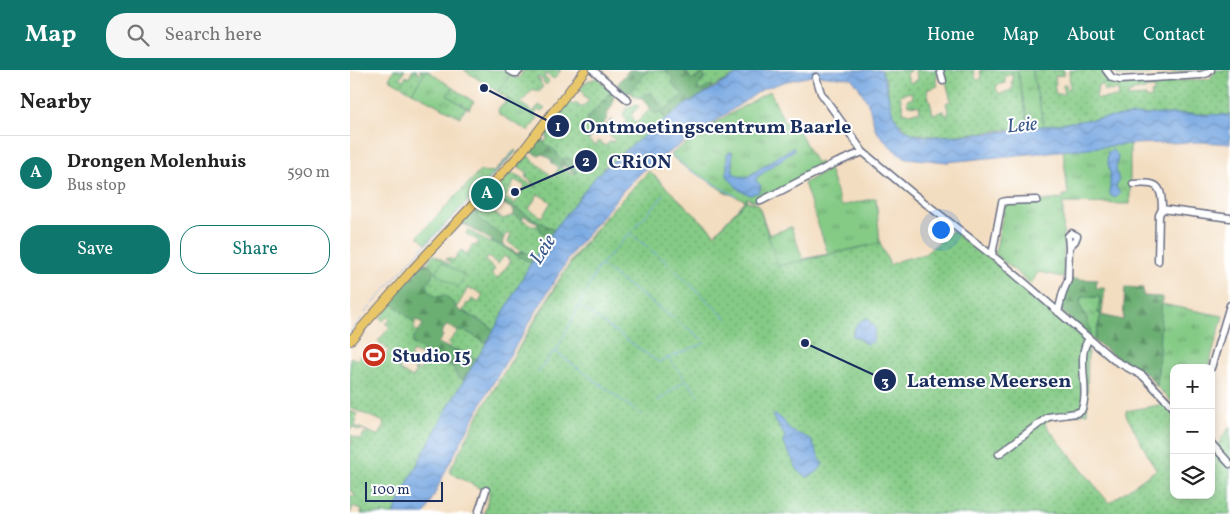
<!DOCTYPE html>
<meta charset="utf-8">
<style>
body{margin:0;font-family:Vollkorn,serif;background:#f6f6f6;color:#222}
.controls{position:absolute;right:15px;bottom:15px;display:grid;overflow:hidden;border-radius:10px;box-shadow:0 2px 8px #0003}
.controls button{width:45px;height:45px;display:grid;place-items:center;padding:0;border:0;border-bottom:1px solid #e0e0e0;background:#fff;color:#222;font:25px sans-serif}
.scale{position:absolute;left:15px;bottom:12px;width:78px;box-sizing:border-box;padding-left:5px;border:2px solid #1b2f5e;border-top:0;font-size:14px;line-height:18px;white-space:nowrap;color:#1b2f5e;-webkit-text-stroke:4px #fff;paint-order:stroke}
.you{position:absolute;left:590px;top:159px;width:18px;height:18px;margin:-12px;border:4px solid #fff;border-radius:50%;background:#1a73e8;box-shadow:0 0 0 8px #1a73e833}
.badge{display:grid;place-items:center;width:32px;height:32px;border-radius:50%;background:#0f766e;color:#fff;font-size:16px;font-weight:700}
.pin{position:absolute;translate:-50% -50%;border:2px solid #fff;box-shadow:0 1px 5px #0006}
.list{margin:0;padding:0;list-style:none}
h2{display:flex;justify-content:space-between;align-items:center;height:65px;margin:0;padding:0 20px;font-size:21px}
h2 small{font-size:16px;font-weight:400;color:#767676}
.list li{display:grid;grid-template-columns:32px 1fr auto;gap:15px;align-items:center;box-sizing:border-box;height:75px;padding:0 20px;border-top:1px solid #e0e0e0}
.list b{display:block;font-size:19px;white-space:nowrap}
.list p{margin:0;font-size:16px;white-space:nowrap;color:#767676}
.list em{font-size:16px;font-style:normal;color:#767676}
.actions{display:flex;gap:10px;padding:15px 20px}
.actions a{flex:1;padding:11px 0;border:1px solid #0f766e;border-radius:20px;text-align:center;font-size:18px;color:#0f766e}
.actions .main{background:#0f766e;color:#fff}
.icon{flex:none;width:28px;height:28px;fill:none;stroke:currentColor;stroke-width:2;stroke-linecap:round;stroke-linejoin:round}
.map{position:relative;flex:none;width:880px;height:444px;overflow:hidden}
header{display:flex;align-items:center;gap:30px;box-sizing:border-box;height:70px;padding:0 25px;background:#0f766e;color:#fff}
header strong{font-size:24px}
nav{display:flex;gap:28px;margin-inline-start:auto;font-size:18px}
.search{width:350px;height:45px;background:#f6f6f6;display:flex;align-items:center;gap:12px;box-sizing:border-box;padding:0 18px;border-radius:20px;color:#767676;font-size:19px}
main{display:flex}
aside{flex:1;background:#fff}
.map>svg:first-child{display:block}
</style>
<header>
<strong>Map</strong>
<div class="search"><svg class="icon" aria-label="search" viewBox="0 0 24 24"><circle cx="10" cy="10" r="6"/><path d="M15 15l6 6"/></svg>Search here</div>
<nav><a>Home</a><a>Map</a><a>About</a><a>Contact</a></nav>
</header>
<main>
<aside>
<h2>Nearby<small></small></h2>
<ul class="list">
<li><span class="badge">A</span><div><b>Drongen Molenhuis</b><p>Bus stop</p></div><em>590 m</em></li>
</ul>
<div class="actions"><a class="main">Save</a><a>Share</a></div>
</aside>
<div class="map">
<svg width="880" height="444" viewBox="0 0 880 444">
<defs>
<pattern id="grass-tufts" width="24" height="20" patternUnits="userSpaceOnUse" patternTransform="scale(1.25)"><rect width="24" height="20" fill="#85cb86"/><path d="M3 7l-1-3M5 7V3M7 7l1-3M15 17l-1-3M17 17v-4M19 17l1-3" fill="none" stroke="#6ca571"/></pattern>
<pattern id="forest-firs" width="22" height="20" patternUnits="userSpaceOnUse" patternTransform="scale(1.25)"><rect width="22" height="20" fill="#6caf73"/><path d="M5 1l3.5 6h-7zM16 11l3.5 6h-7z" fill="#588f62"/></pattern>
<pattern id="park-dots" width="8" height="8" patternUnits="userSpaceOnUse" patternTransform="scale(1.25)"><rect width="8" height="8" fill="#85cb86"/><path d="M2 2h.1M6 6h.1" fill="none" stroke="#6ca571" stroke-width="1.8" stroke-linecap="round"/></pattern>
<pattern id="water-waves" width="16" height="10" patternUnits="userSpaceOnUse" patternTransform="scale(1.25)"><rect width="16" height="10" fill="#78a8e2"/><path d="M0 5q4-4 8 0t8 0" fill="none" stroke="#6289ba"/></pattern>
</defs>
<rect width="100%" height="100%" fill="#fff"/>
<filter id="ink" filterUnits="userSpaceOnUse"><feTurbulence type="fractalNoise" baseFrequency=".02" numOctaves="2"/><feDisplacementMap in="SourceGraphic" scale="10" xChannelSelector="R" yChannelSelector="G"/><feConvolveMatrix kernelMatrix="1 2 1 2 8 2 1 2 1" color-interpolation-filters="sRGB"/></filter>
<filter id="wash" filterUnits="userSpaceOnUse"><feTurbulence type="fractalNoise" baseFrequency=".0096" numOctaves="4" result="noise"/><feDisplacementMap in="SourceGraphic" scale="20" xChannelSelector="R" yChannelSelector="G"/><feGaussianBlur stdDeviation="1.12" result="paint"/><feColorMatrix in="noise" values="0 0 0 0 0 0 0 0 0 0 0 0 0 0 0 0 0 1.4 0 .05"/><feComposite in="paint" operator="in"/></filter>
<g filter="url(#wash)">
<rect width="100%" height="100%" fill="#f3ddc0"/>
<path fill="url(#grass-tufts)" stroke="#507d72" d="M77 0 103 18 97 25 116 38 110 47 62 22Z
M114 0H154L161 4 148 22Z
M667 0H682L694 56 679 57Z
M420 21 435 53 443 50 466 93 470 91 472 97 412 129 404 131 397 128 396 131 408 134 419 165 441 157 453 189 478 184 454 113 479 99 491 136 526 128 530 173 498 180 251 444H134L140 423 134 421 127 348 204 218 226 184 258 144 299 101 365 164 395 130 373 121 353 107 337 99 320 85 368 51Z
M157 27 188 48 178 61 149 44 148 40 151 35H155L154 32Z
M780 74V134L713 133 714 207 688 202 681 214 647 186 645 183 655 134 713 129V125H718L713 80Z
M165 80 166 82 76 174 68 166 130 101 144 102Z
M732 227H750L748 243 751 245 744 271 738 266C738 261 739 254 737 249 734 240 726 237 732 227Z
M811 234 873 246 858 298H824V334L807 317Z"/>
<path fill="url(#forest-firs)" stroke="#446f68" d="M279 0H299L279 23H276L267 15Z
M314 0H332L345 9 353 3 355 8 351 11 363 17 316 49 310 42 306 44 290 27C299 19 321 24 333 25L321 12 323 8Z
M261 21C269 35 256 37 257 49L238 71 236 68 241 63 237 49Z
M206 49 208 51 197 65 194 63 191 69 207 82 208 86 211 89 217 88 222 90 223 97 227 102 224 103 213 95 211 97 193 84 189 86 179 81Z
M141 124 204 160 199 167 191 162 188 153 174 146 172 150 164 145V140L141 127 126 142 154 167 152 174 168 184 170 181C176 181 180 185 184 189L181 193 112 153Z
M75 192 82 197 84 201 77 216 87 227 95 225 101 230 107 239 138 255 144 260 136 273 115 261H108L97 255 91 263 93 266 88 273C101 280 114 281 127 289L114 311 85 292 74 290 76 284 64 275 62 268 73 255 67 250 64 253 39 231Z
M721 209 747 210 746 218H755L752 244 748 243 750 227H732C727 236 733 239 736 247 739 252 740 259 741 264L738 266 712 242 711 239Z
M775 217 793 218V226L812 227 807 317 798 305 791 300 766 287 744 271 751 245 773 250Z"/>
<path fill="url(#park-dots)" stroke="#507d72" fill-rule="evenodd" d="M44 0H55L50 8 54 10 56 6 59 8 63 0H67L66 2 70 4 71 1 69 0H77L62 22 39 9Z
M174 0H194L197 3 199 0H211L204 9 196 4 194 7 199 11 196 15 193 12 194 10 188 7 187 9 191 11 190 13 193 16 189 22 183 19 171 33 183 42 189 35 195 39 192 42 188 40 184 46 148 22 161 4 168 9Z
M299 0H314L323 8 321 12 333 25 315 40 301 23C295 24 292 27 287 28L280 22Z
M332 0H361L363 2 364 0H395L363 17 361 15 351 21 347 18 349 15 355 8 353 3 341 10 338 3Z
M531 0H562L556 3 560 13 568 10 565 0H588L586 11 588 16 577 20 583 44 594 41 595 45 599 44 596 33 601 31 593 0H624L625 7 629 11 631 7 630 0H667L679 57 609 65 583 66 561 63 546 50 541 40 536 10ZM662 4 663 10 661 13 663 16 661 20 650 24 646 19 647 15 655 13V6ZM561 22 563 28 557 30 558 35 570 36 569 42 554 43 550 25Z
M682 0H714V5L705 6 706 14 704 15 706 24H714L713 15 716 14 717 19H720L719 0H752C754 10 762 14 772 15L860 9 866 0H880V45C817 42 756 46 694 56ZM748 15H753L754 21 768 20 769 27 746 29ZM796 18H804V22L801 23 802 28 796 29V26L778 27V23H782V21L795 20Z
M762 0H853L769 6Z
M247 8 261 21 237 49 241 63 236 68 245 76 249 71 255 76 261 71 263 72 265 70 257 63 260 59 256 56 262 49 261 55 269 59 277 51 273 46 276 38 285 35 289 36 281 45 284 48 282 49 286 53 301 38 306 44 309 42 316 49 262 92 261 91 255 96 204 160 141 124 161 103 186 117 187 116 181 112 182 111 175 107 178 103 168 96 177 85 203 107 209 98 201 92 203 91 223 105 227 102 223 97 222 90 217 88 211 89 208 86 207 82 194 73 197 69V65L208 51 206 49 219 32 223 35 226 33 232 38 239 30 233 25 235 23 230 19 237 11ZM165 110 175 116 165 134 155 128ZM188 124 201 132 192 147 179 139Z
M103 18 124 32 119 39 97 25Z
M299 101 365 164 396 131 408 134 428 196 530 173 540 195 550 190 575 184 605 159 738 270 737 343 703 348 694 353 759 433 806 400 776 345V341L814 334 816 332 824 338V425H861V373L866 377 880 356V444H134L140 423 134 421 99 402 127 348 215 201 258 144Z
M133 136 153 149 164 145 185 157 188 153 191 162 199 167 184 189 174 181H170L158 172 161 165 157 163 154 167 130 150 126 142Z
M118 160 140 173 142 171 181 193 144 260 138 255 113 241 117 233 119 234 122 229 129 233 133 225 123 219 122 220 118 218 107 237 95 225 87 227 81 224 77 216 84 201 78 192 83 184 99 194 100 192 96 189 97 188 104 190 111 180 117 184 122 176 127 175 129 171 116 164ZM154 186 161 191 147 209 141 204 145 199 135 191 138 187 148 194Z
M43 234 66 254 63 258 68 262 63 268V275L69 277 76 285 75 287 63 281 60 287 63 290 61 293 59 292 57 296 52 294 49 300 63 308 66 302 64 301 65 298 69 301 75 291 85 292 94 290 104 299 106 305 114 311 101 332 59 410 44 444H11L12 440 3 436 0 444V425L4 427 5 423 0 421V373L2 374 3 371 0 370V365L11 370 14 363 17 364 18 362 11 359 10 361 2 357 0 360V341L7 344 5 349 7 350 5 356 29 366 32 359 35 358 33 355 34 352 0 338V287L7 290 10 286 16 288 20 284 30 290 39 281 28 271 40 257 35 253H38L40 250 37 247 33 251 30 248Z
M108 261H115L136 273 127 289 108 280 98 279 100 275 98 273Z"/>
<path fill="#85cb86" stroke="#507d72" d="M92 192 115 206 108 217 85 203Z"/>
<path fill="url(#water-waves)" stroke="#4a6ca0" d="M395 0H531C541 22 536 51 561 63 572 68 587 66 599 66 657 64 715 51 773 46 809 43 844 44 880 45V74L853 72 780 74 597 92 557 88 548 84 526 61 518 33 508 16 501 8 466 5 437 11 413 19 297 97 272 122 223 182 199 220 136 325 96 400 75 444H44L59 410 101 332 144 260 181 193 204 160 247 105 281 76 335 35Z
M443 77 444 80 405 109 411 116 409 122 400 125 389 120 377 106V85L379 82H382L383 102 387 106 397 107Z
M761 80 764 81 768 86 766 99 769 111 766 117 770 124 765 128 760 125V103L757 88 758 82Z
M517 248 525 258 523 272 516 274 505 266 502 267C504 258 507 251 517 248Z
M426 345 432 349 441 361 454 366 461 370 473 395 466 403 458 407 449 402 433 372 435 366 422 346Z"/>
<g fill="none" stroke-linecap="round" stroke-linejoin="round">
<path stroke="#78a8e2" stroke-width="1" d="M322 84 338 99 386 126
M136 112 164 82
M281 164 316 192 377 249
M250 195 352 269
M230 236 308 292 355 273
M15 243 61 190 118 131
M0 262 12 248
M206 282 292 345
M318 288 350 327
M188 303 203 282H206L248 198 314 125
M308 331 335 310"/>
<path stroke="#3c598c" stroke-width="1" stroke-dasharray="6 5" stroke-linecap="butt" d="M464 0 465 2"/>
</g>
</g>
<g filter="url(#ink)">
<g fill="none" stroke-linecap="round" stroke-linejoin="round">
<g stroke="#676c80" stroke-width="9">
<path id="minor" d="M159 0 164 3H167L170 0
M243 0 278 30
M590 0 593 11
M756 0 762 8 770 10 851 5 858 3 861 0
M466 7 471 23 513 82 561 122 653 194 764 290 793 306 824 338
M783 114C807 112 812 114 812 139L880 148
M411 131 483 94 513 82
M642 185 652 132 656 131 687 130
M808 191 809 145 812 139
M708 242 713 222 718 210 719 177 725 171 727 166 721 163 718 166 719 177
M861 298 880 235
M861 373 880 394
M649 384 698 347 726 343 731 341C741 321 725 286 739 269
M128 444 136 420"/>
</g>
<g stroke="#676c80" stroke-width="10">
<path id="major" d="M0 271 61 201 172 82 235 0"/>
</g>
<use href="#minor" stroke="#fff" stroke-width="6"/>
<use href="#major" stroke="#e9c769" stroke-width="8"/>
</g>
</g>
<defs>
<g id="stadium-disc" transform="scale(1.25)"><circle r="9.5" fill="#c8321e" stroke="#fff"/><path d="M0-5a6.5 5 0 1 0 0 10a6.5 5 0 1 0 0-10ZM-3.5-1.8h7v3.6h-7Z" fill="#fff"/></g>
</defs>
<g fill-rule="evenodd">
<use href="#stadium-disc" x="24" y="285"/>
</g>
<g text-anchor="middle" stroke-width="4" stroke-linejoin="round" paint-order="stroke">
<g font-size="19" font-weight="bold" fill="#1b2f5e" stroke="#fff" text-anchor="start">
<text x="42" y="292">Studio 15</text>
</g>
<g font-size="20" font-style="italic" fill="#3c598c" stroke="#fff">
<text transform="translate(672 54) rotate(-6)" y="7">Leie</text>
<text transform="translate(192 179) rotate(-58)" y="7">Leie</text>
</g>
</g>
<path fill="none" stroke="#1b2f5e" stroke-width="2" d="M134 18L208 56M165 122L236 91M455 273L535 310"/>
<g fill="#1b2f5e" stroke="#fff" stroke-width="2">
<circle cx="134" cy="18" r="5"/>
<circle cx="165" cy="122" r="5"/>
<circle cx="455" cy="273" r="5"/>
<circle cx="208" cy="56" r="12"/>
<circle cx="236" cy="91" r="12"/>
<circle cx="535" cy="310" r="12"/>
</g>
<g font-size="15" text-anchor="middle" font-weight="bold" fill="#fff">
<text x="208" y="61">1</text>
<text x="236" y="96">2</text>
<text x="535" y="316">3</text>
</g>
<g font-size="20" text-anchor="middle" font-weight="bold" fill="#1b2f5e" stroke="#fff" stroke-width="4" stroke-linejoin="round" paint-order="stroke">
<text x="366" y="63">Ontmoetingscentrum Baarle</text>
<text x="290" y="98">CRiON</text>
<text x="639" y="317">Latemse Meersen</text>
</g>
</svg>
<div class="controls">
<button>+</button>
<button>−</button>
<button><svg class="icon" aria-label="layers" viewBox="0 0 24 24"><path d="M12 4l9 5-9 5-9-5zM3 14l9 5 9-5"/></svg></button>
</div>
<div class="scale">100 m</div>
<div class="you"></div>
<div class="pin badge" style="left:137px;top:124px">A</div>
</div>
</main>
